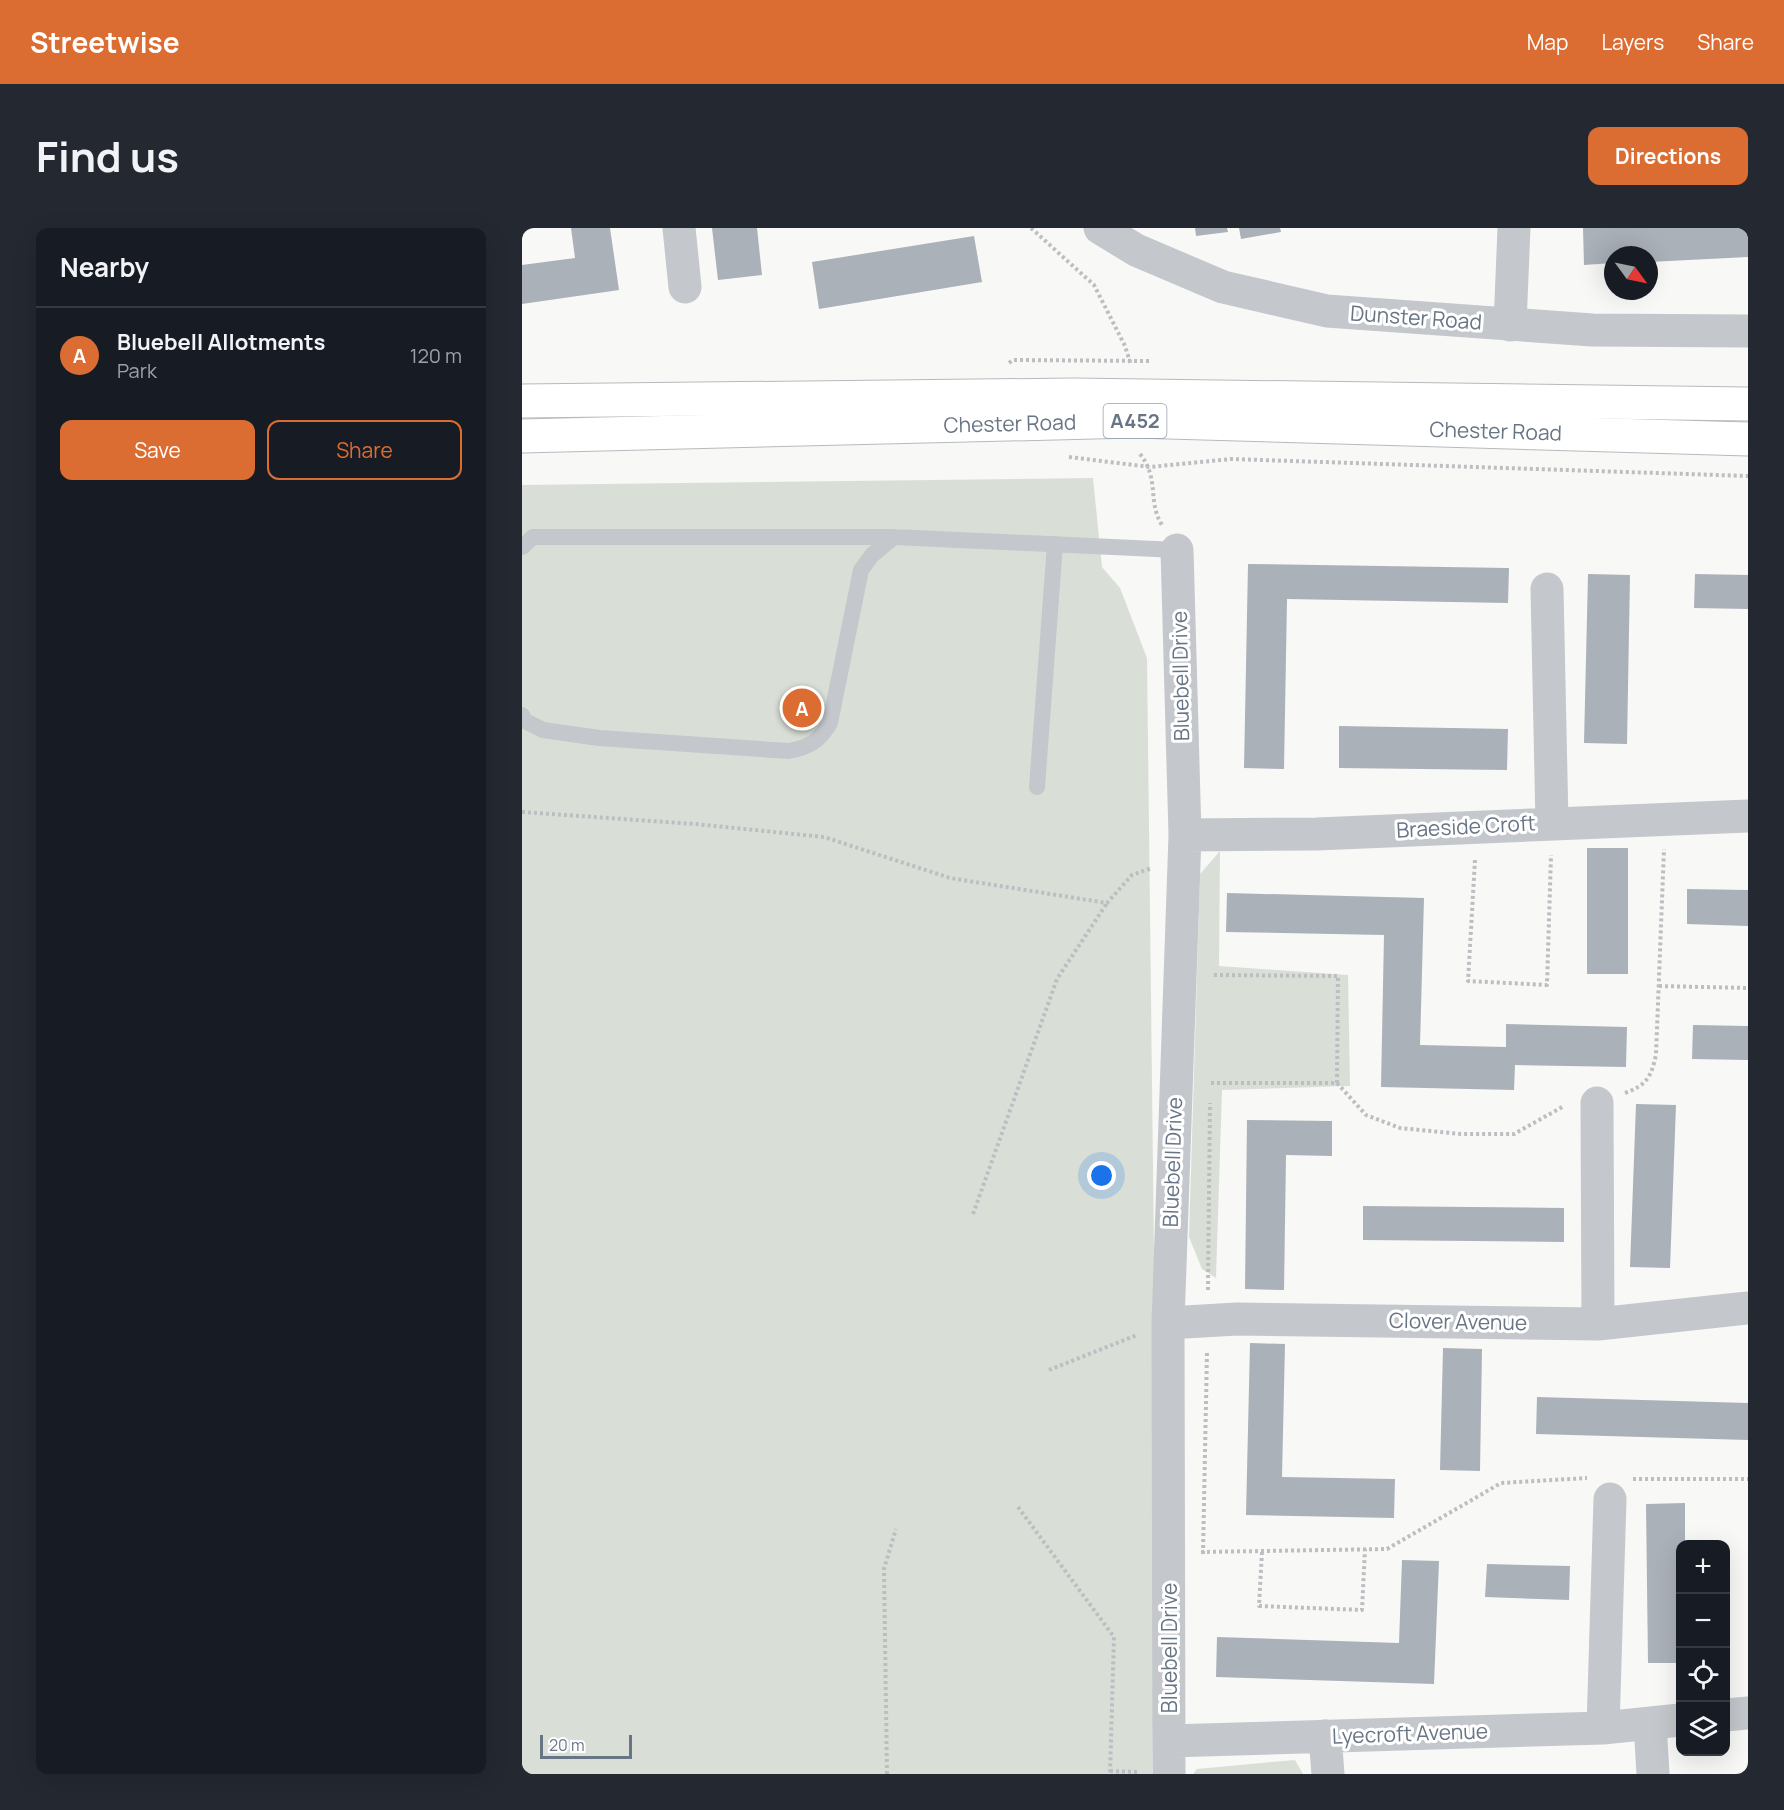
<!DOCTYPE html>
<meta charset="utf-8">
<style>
body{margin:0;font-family:Manrope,sans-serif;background:#242831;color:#f1f3f6}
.controls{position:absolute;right:18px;bottom:18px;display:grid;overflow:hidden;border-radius:12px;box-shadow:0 6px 24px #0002}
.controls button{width:54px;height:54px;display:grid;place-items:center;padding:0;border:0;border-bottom:2px solid #363941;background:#171b24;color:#f1f3f6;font:30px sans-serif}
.compass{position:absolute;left:1082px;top:18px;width:54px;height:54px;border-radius:50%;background:#171b24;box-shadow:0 6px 24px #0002;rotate:123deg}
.scale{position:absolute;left:18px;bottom:15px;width:92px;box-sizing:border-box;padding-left:6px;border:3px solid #687585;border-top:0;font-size:16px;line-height:21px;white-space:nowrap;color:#687585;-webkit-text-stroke:4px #fff;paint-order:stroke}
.you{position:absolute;left:580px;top:948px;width:21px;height:21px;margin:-15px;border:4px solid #fff;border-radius:50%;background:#1a73e8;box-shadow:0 0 0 9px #1a73e833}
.badge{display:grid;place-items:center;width:39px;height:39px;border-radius:50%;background:#dc6d32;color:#fff;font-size:20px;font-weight:700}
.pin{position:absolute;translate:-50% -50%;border:3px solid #fff;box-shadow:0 2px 6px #0006}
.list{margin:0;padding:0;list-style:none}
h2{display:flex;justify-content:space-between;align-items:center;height:78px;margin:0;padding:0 24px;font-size:26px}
h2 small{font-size:20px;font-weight:400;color:#9ea1a6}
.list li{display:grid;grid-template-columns:39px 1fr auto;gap:18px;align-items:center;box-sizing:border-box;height:96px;padding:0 24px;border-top:2px solid #363941}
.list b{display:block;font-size:22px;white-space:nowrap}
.list p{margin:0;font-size:20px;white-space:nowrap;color:#9ea1a6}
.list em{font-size:20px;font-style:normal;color:#9ea1a6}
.actions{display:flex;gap:12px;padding:18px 24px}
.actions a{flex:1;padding:14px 0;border:2px solid #dc6d32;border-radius:12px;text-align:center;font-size:21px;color:#dc6d32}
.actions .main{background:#dc6d32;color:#fff}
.icon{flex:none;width:33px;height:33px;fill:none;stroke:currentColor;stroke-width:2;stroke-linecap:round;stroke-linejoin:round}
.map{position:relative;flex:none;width:1226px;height:1546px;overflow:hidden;border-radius:12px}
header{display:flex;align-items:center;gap:36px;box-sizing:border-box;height:84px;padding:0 30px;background:#dc6d32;color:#fff}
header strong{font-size:28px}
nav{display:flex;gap:33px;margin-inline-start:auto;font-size:21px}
.intro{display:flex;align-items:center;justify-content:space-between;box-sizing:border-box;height:144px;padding:0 36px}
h1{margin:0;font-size:42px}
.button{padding:15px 27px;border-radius:12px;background:#dc6d32;color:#fff;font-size:21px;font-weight:700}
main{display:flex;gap:36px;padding:0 36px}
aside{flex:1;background:#171b24;border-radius:12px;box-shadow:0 6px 24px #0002}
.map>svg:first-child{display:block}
</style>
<header>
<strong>Streetwise</strong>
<nav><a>Map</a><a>Layers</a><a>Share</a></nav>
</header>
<div class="intro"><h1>Find us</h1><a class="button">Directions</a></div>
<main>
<aside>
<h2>Nearby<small></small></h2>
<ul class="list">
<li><span class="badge">A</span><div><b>Bluebell Allotments</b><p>Park</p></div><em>120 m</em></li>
</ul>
<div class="actions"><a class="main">Save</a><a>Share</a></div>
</aside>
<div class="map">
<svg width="1226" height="1546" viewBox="0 0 1226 1546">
<rect width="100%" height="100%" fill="#f8f8f6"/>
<path fill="#d9dfd7" d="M571 250 580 339 598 360 625 430 635 1280 630 1546H0V257Z
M698 623 697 738 826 747 828 858 700 862 694 1050 680 1041 667 1009 678 646Z
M773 1532 781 1546H671L675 1541Z"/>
<path fill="#abb1b8" d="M49 0H88L97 62 0 76V37L53 30Z
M190 0H235L240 47 196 52Z
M673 0H705L706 4 674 8Z
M717 0H758L759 4 719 11Z
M1061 0H1226V29L1127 34V27H1091V35L1062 37Z
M452 8 460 54 297 81 290 34Z
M726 336 987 340 986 375 765 371 762 541 722 540Z
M1066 346 1108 347 1105 516 1062 515Z
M1173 346 1226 347V381L1172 380Z
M817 498 986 501 985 542 817 540Z
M1065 620H1106V746H1065Z
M1165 661 1226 662V698L1165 696Z
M705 665 902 670 898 817 984 819V796L1105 799 1104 839 993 837 992 862 859 859 862 707 704 704Z
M1171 797 1226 798V832L1170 831Z
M1114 876 1154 877 1148 1040 1108 1039Z
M725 892 810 893V928L764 927 762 1062 723 1061Z
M841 978 1042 980V1014L841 1012Z
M728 1115 763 1116 760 1249 873 1251 872 1290 724 1287Z
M921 1120 960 1121 958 1243 918 1242Z
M1015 1169 1226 1175V1212L1014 1206Z
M1163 1275V1316H1158V1435H1126L1124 1276Z
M880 1332 917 1333 912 1456 694 1449 695 1409 877 1415Z
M965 1336 1048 1338 1047 1372 963 1369Z"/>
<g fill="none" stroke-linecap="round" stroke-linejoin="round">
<g stroke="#b7babd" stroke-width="35">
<g id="trunk">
<path d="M0 173 552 167 1226 176"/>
<path id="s1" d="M0 208 612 193 1226 211"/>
</g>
</g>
<path stroke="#bcbec1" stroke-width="4" stroke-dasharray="3 3" stroke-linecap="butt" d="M509 0 572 57 603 118 609 137
M487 135 491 132 628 133
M618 226C638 251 625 273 640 297
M547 229 628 239 709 231 1226 248
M0 584 173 596 302 609 428 650 585 675 610 647 630 640
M953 632 946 753 1025 757 1029 627
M692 747 816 748 815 855
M1137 758 1226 760
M689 855H815L844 887 878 900 939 906H992L1042 878
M1103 865C1125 857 1129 849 1134 827L1142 621
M451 986 535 751 585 675
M686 1062 688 875
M527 1142 615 1107
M1111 1251H1226
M496 1279 592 1409 588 1546
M679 1324 865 1321 979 1255 1065 1250
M740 1324 737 1378 840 1382 843 1321
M681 1326 685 1124
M588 1543 617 1544
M365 1546 362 1341 374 1301"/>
<path stroke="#c4c7cb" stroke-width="16" d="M0 319 11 309H372L655 322
M0 487 3 493 21 502 77 510 267 523C288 519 297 513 308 495L339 342 350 327 372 309
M515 559 533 316"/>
<path stroke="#c4c7cb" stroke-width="33" d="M157 0 163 59
M578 0 614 22 701 59 805 83 1070 102 1226 103
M988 97 992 0
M1025 361 1030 595
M663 607 795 606 1226 588
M1075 875 1076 1096
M646 1095 715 1091 1076 1096 1226 1080
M1204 1487 1226 1485
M1128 1496 1131 1546
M1081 1500 1088 1271
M803 1508 806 1546
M647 1513 1081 1500 1158 1492
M647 1546 646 1095 663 607 655 322"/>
<use href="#trunk" stroke="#fff" stroke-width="33"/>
</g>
<g text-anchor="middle" stroke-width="6" stroke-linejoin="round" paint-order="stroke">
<rect fill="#fff" stroke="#959eaa" stroke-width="1.5" x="581.5" y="176" width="63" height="34" rx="4.5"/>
<g font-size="20" font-weight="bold" fill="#687585">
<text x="613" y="200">A452</text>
</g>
<g font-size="21" fill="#687585" stroke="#fff">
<text transform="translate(894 90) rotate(4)" y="7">Dunster Road</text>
<text dy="7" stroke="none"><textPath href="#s1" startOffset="488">Chester Road</textPath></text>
<text dy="7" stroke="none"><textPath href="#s1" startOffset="974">Chester Road</textPath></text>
<text transform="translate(659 448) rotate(-91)" y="7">Bluebell Drive</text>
<text transform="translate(944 599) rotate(-3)" y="7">Braeside Croft</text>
<text transform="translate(651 934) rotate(-88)" y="7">Bluebell Drive</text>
<text transform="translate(936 1094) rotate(1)" y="7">Clover Avenue</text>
<text transform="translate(648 1420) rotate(-90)" y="7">Bluebell Drive</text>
<text transform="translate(888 1506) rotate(-2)" y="7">Lyecroft Avenue</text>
</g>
</g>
</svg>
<div class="controls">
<button>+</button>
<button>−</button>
<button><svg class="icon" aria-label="locate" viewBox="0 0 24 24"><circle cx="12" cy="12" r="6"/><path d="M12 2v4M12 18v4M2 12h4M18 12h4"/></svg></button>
<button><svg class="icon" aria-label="layers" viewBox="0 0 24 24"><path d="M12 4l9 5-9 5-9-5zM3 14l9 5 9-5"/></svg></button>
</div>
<svg class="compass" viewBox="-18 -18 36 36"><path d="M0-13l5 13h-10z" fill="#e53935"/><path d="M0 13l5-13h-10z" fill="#9ea1a6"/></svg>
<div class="scale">20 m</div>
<div class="you"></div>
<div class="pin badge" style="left:280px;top:480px">A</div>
</div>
</main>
